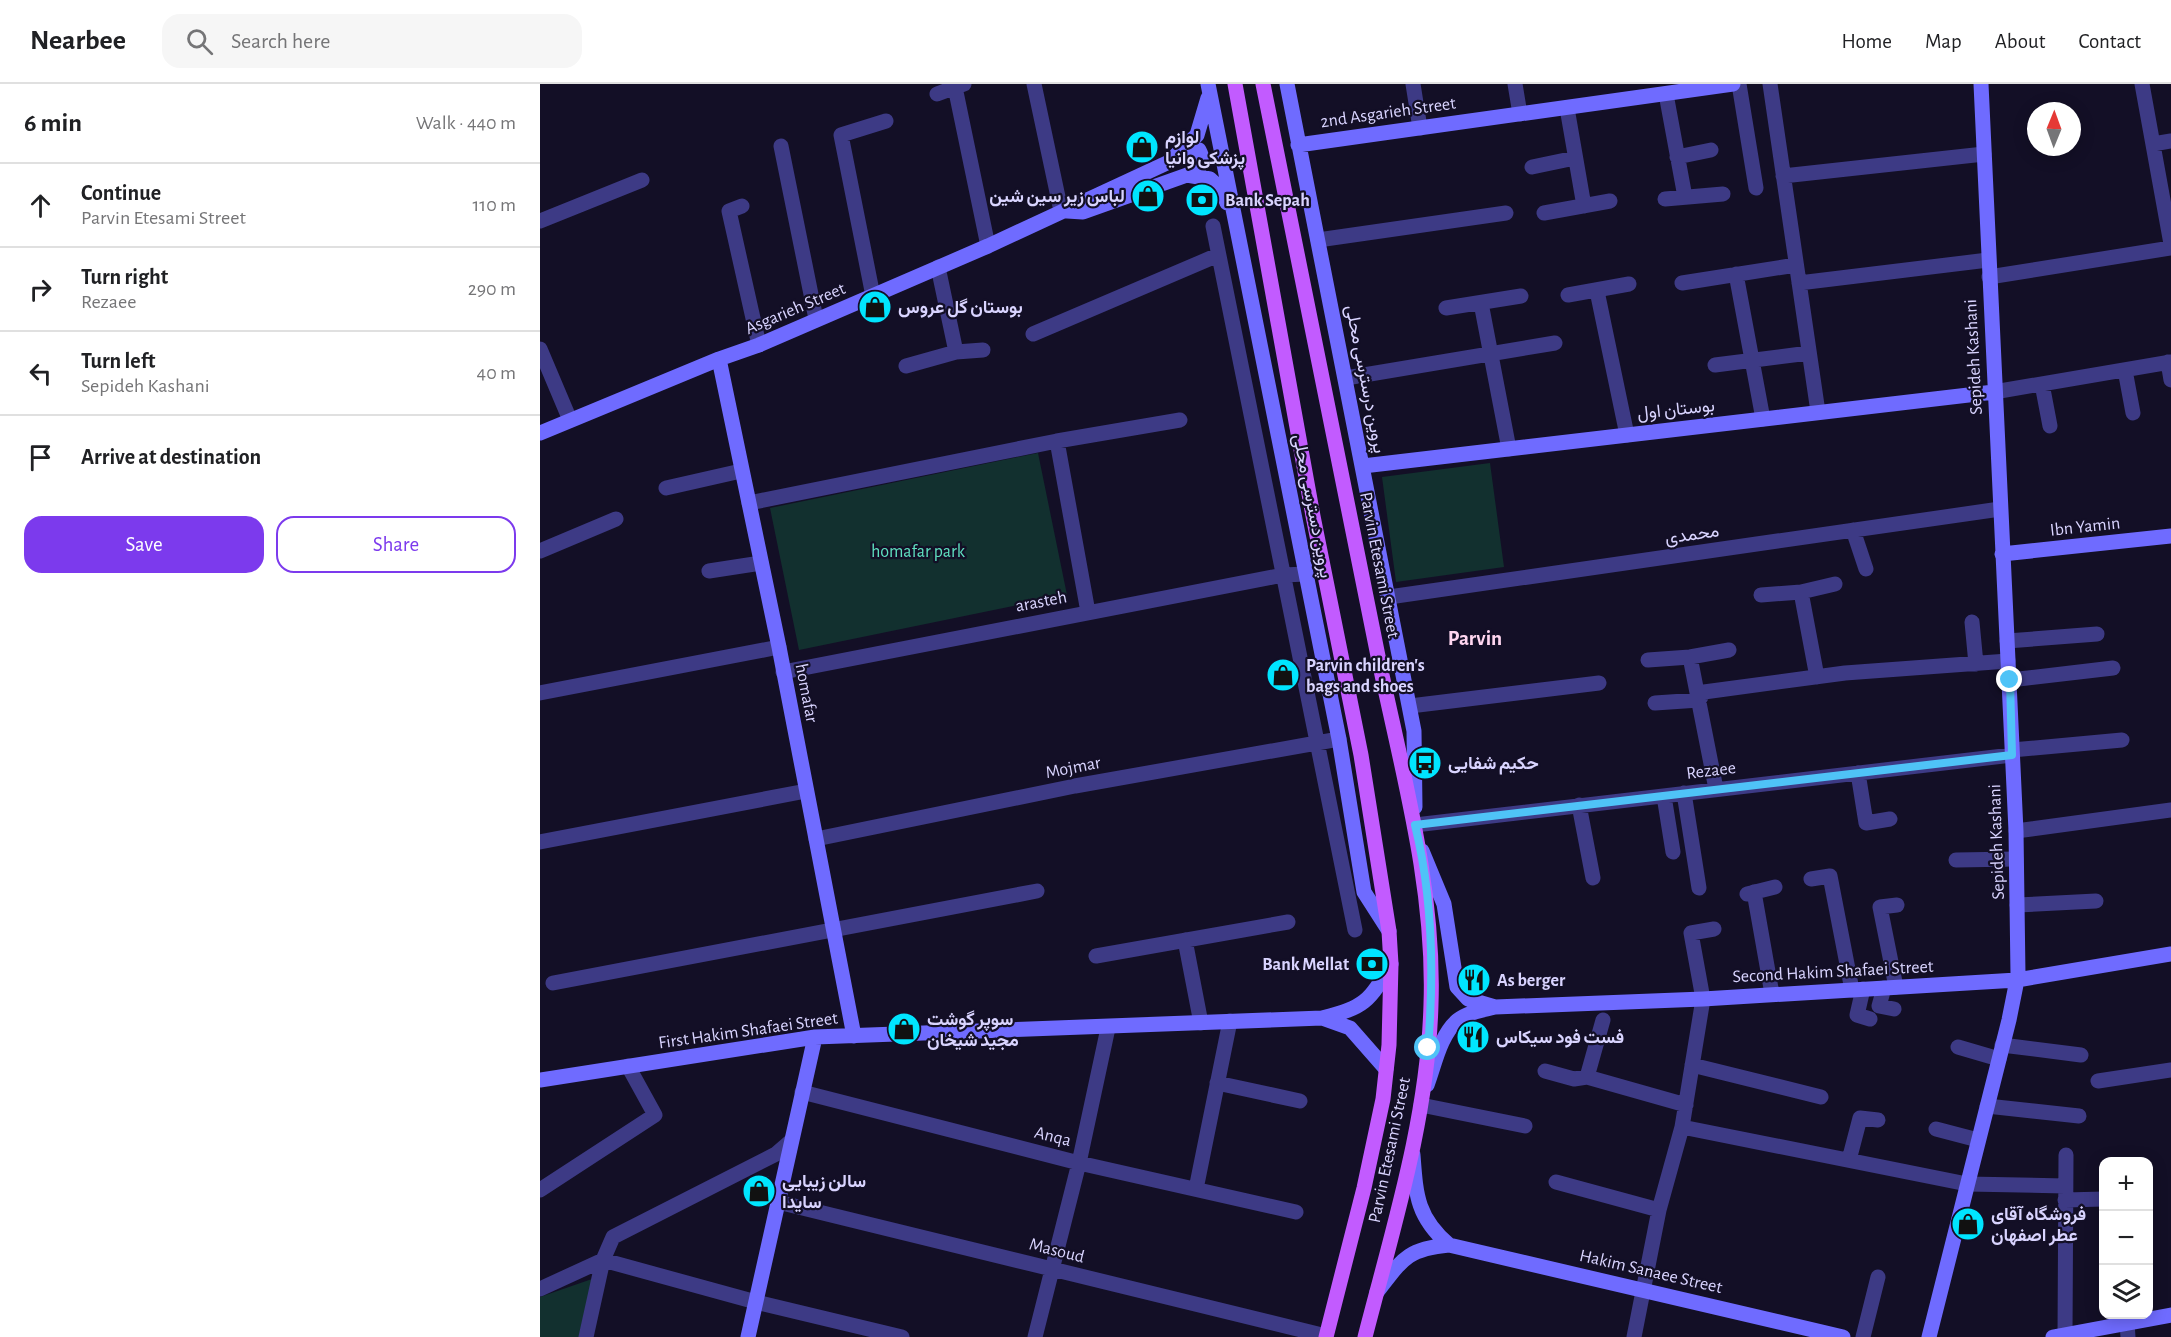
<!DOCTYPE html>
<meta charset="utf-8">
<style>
body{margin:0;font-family:"Alegreya Sans",Vazirmatn,sans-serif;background:#f6f6f6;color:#202124}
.controls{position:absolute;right:18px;bottom:18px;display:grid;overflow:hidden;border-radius:12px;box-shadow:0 3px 15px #0003}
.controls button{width:54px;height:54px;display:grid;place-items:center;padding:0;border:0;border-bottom:2px solid #e0e0e0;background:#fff;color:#202124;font:30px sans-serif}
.compass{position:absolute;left:1487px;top:18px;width:54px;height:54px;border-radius:50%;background:#fff;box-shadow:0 3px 15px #0003;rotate:1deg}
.stop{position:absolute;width:18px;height:18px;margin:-14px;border:4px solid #4fc3f7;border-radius:50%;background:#fff}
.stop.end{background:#4fc3f7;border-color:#fff;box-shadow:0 2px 6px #0008}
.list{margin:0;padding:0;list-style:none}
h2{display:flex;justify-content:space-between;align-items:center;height:78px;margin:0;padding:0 24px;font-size:26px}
h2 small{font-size:20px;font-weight:400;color:#757577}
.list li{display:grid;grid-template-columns:39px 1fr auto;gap:18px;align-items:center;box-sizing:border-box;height:84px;padding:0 24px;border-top:2px solid #e0e0e0}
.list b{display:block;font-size:22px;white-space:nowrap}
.list p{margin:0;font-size:20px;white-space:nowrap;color:#757577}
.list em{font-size:20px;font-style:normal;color:#757577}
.actions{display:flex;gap:12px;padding:18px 24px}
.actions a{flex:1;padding:14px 0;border:2px solid #7c3aed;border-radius:18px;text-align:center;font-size:21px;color:#7c3aed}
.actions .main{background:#7c3aed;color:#fff}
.icon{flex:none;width:33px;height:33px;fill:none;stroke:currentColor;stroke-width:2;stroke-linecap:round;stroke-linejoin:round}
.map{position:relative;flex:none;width:1631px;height:1253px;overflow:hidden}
header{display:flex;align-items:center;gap:36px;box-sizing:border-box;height:84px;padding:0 30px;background:#fff;border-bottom:2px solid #e0e0e0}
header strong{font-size:28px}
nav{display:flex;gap:33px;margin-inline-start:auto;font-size:21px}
.search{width:420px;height:54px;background:#f6f6f6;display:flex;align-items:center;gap:15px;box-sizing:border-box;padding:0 21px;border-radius:18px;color:#757577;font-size:22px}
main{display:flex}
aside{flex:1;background:#fff}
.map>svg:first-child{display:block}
</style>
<header>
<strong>Nearbee</strong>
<div class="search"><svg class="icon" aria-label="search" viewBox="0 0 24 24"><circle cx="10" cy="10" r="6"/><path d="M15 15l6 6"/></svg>Search here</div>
<nav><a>Home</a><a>Map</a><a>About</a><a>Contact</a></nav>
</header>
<main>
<aside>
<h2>6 min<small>Walk · 440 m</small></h2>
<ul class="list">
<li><svg class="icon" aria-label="ahead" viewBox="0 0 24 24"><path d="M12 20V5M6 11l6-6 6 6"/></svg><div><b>Continue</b><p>Parvin Etesami Street</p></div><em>110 m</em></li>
<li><svg class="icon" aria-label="right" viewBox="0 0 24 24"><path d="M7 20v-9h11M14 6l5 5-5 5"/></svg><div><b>Turn right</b><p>Rezaee</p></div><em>290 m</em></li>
<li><svg class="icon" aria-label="left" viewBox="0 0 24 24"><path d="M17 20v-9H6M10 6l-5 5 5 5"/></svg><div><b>Turn left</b><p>Sepideh Kashani</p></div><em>40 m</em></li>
<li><svg class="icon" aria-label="arrive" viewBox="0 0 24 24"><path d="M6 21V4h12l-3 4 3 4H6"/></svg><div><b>Arrive at destination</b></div></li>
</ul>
<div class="actions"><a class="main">Save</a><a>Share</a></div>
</aside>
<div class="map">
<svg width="1631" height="1253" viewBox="0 0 1631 1253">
<rect width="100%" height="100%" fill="#130f26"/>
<path fill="#12302f" d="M498 369 527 511 259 566 230 424Z
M950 379 964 483 856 498 842 393Z
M52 1195 39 1253H0V1213Z"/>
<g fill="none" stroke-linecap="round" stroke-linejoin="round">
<path stroke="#3d3a85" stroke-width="15" d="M494 0 521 127
M873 0 880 44
M975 0 980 30
M1199 0 1216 104
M1230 0 1278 328
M1602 0 1631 160
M415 3 448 162
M397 10 424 0
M1126 10 1145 113
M1027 24 1044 122
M1613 60 1631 57
M241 62 276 235
M1137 73 1171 66
M992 83 1035 74
M1243 92 1444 70
M1125 115 1183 110
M202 122 189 127 219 261
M1004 129 1070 117
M0 137 102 96
M673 142 815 846
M778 156 966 129
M1196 190 1223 335
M1449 193 1631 164
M1142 199 1256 181
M1259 199 1448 176
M1057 207 1087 351
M1028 211 1089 200
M333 212 301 51 346 37
M941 219 969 365
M906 224 981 212
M493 250 678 171
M0 265 30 336
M416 268 443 266
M1628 278 1631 296
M1175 281 1269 269
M366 282 416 268 398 183
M1585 286 1593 329
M806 294 1015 259
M1502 300 1510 342
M1454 308 1631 278
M517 357 548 528
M126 404 201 387
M209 419 517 357 640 336
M1313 446 1326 485
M0 467 76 435
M169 487 221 479
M1261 508 1277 593
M1221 511 1261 508 1295 500
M849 513 1460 425
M1432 538 1436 580
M1467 557 1557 550
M1150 573 1176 705
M1108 576 1150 573 1189 566
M243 588 743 491 766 490
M1470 596 1573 584
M0 609 239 563
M1115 619 1159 616 1164 608 1305 589 1468 577
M870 622 1059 599
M1472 666 1582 656
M1318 689 1326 739 1350 735
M1144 709 1159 804
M1124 712 1133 768
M1039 721 1053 794
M875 741 1472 671
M1476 747 1631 726
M276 755 535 702 799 655
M0 758 266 707
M1416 776 1476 775
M1271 795 1290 792 1312 906
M1214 808 1232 910
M1207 810 1235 803
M1477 821 1556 817
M645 856 661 939
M556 872 748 838
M13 899 497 807
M1356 903 1340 823 1357 821
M1344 904 1339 922 1354 925
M1323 905 1317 931 1330 935
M1063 936 1047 993 1146 1021
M1462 961 1541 971
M1418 963 1459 975
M1152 981 1281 1013
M1005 987 1034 995 1047 993
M1558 997 1631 986
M677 999 760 1017
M262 1008 539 1079 756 1128
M881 1021 985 1042
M1447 1022 1539 1032
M1142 1043 1427 1100 1525 1102
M1396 1045 1438 1056
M1309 1076 1320 1034 1338 1036
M1016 1098 1119 1126
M656 1105 690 937
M0 1106 115 1031 88 982
M1525 1116 1564 1115
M238 1118 786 1252
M0 1205 63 1176 73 1153 236 1070 251 1057
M1587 1239 1588 1253
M1525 1251 1526 1071
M46 1253 63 1176 216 1218 362 1253
M495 1253 539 1079 568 944
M1094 1253 1119 1126 1142 1043 1163 915 1151 849 1174 845
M1323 1253 1338 1193"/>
<path stroke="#6f6bff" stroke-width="15" d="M668 0 799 655 824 808 849 847
M747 0 874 647 875 723
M758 61 1193 0
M644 67 659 66C666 79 660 86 647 91
M527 127 543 128 647 91 670 95 682 106 687 119
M179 275 239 563 314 952
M0 349 179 275 219 261 448 162 629 78 657 51 668 14
M823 382 1454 308
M1462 470 1631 452
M882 767 904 820 917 903 928 915 955 923
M782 934 810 944 846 985
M0 996 275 953 782 934C825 923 829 918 851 880
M887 1001C895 980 900 951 918 936 928 928 944 926 955 923L1163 915 1477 896 1631 870
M873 1071C876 1112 877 1133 909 1161
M837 1208C862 1176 866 1165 909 1161L1303 1253
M208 1253 275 953
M1389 1253 1469 936 1478 891 1476 747 1441 0
M1513 1253 1631 1231"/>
<path stroke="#c25bff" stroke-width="15" d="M695 0 773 432 821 671 849 847 851 880 849 961 843 1015 824 1104 786 1253
M723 0C762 191 799 382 838 572 862 688 895 802 891 920 888 1034 853 1144 825 1253"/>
</g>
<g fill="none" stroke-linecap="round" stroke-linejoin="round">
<path stroke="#4fc3f7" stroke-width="8" d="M888 964C894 891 893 813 875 741L1472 671 1470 596"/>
</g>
<defs>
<g id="shop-disc" transform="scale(1.725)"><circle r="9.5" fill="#00e5ff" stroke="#130f26"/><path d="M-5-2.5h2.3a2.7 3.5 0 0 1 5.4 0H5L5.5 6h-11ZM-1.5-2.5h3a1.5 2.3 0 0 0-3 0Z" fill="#111"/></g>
<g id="bank-disc" transform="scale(1.725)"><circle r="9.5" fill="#00e5ff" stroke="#130f26"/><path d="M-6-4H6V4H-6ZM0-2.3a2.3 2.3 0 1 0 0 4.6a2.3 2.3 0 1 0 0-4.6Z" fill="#111"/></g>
<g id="bus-disc" transform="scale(1.725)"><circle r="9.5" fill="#00e5ff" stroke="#130f26"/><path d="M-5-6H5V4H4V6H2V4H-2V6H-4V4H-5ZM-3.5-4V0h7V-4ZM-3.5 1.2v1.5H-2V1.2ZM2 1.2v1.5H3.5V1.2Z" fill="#111"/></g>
<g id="restaurant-disc" transform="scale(1.725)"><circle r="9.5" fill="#00e5ff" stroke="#130f26"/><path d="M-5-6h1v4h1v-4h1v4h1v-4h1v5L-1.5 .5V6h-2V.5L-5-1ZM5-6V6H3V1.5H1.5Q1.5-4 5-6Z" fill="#111"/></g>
</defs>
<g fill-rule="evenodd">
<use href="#shop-disc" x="602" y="63"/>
<use href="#shop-disc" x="608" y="112"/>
<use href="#bank-disc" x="662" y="116"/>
<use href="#shop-disc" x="335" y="223"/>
<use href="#shop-disc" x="743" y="591"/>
<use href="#bus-disc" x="885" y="679"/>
<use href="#bank-disc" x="832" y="880"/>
<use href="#restaurant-disc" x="934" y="896"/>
<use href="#shop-disc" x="364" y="945"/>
<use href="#restaurant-disc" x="933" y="953"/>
<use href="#shop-disc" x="219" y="1107"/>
<use href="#shop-disc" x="1428" y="1140"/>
</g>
<g text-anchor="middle" stroke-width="4.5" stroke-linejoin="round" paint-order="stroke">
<g font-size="18" fill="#d9d4ff" stroke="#130f26">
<text transform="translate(848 28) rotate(-8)" y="6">2nd Asgarieh Street</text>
<text transform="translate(255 224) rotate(-23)" y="6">Asgarieh Street</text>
<text transform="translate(1433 273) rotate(-93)" y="6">Sepideh Kashani</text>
<text transform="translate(826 295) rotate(79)" y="6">پروین درسترسی محلی</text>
<text transform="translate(1136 325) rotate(-6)" y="6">بوستان اول</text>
<text transform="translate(773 422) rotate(79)" y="6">پروین دسترسی محلی</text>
<text transform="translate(1545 442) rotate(-6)" y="6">Ibn Yamin</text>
<text transform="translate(1152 450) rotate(-8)" y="6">محمدی</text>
<text transform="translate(840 481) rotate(79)" y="6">Parvin Etesami Street</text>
<text transform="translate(501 517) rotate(-11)" y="6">arasteh</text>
<text transform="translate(267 609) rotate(79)" y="6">homafar</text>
<text transform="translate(533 683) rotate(-11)" y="6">Mojmar</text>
<text transform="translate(1171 686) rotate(-7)" y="6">Rezaee</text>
<text transform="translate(1456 758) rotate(-92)" y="6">Sepideh Kashani</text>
<text transform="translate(1293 887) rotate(-3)" y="6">Second Hakim Shafaei Street</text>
<text transform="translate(208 946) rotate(-8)" y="6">First Hakim Shafaei Street</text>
<text transform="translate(513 1052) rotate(14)" y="6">Anqa</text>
<text transform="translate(849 1066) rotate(-78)" y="6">Parvin Etesami Street</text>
<text transform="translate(517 1166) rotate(14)" y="6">Masoud</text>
<text transform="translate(1111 1187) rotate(13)" y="6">Hakim Sanaee Street</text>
</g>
<g font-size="18" font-weight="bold" fill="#d9d4ff" stroke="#130f26" text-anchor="start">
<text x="625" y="59">لوازم<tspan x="625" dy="21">پزشکی وانیا</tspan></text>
<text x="585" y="118" text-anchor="end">لباس زیر سین شین</text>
<text x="685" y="122">Bank Sepah</text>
<text x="358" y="229">بوستان گل عروس</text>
<text x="766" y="587">Parvin children's<tspan x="766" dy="21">bags and shoes</tspan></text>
<text x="908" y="685">حکیم شفایی</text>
<text x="809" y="886" text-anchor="end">Bank Mellat</text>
<text x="957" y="902">As berger</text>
<text x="387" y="941">سوپر گوشت<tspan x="387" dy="21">مجید شیخان</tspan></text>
<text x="956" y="959">فست فود سیکاس</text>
<text x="242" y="1103">سالن زیبایی<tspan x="242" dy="21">سایدا</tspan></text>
<text x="1451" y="1136">فروشگاه آقای<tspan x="1451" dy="21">عطر اصفهان</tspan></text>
</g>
<g font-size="18" fill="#5fe0c0" stroke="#130f26">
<text x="378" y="473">homafar park</text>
</g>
<g font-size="21" font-weight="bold" fill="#ffd6f0" stroke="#130f26">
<text x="935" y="561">Parvin</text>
</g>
</g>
</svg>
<div class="controls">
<button>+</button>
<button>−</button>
<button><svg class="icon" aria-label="layers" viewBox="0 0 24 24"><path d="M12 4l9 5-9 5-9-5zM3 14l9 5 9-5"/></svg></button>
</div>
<svg class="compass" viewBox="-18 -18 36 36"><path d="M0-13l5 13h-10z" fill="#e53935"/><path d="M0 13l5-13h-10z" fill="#757577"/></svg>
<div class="stop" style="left:888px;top:964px"></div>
<div class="stop end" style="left:1470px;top:596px"></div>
</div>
</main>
